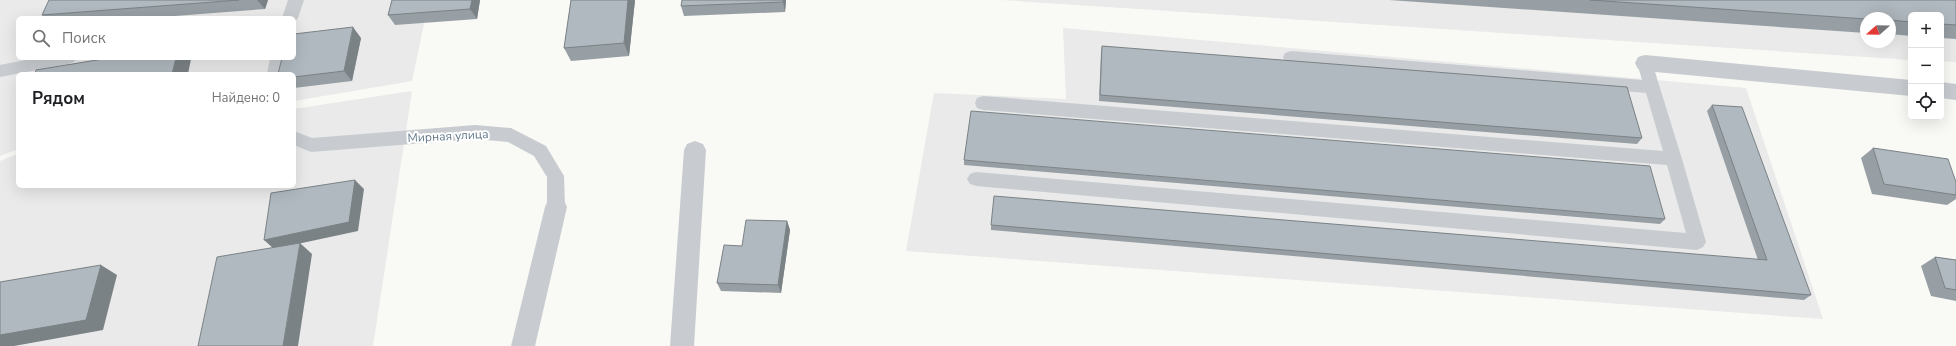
<!DOCTYPE html>
<html lang="ru">
<meta charset="utf-8">
<style>
body{margin:0;font-family:"Nunito Sans",sans-serif;background:#f6f6f6;color:#202124}
.controls{position:absolute;right:12px;top:12px;display:grid;overflow:hidden;border-radius:6px;box-shadow:0 4px 16px #0002}
.controls button{width:36px;height:36px;display:grid;place-items:center;padding:0;border:0;border-bottom:1px solid #e0e0e0;background:#fff;color:#202124;font:20px sans-serif}
.compass{position:absolute;left:1860px;top:12px;width:36px;height:36px;border-radius:50%;background:#fff;box-shadow:0 4px 16px #0002;rotate:250deg}
.list{margin:0;padding:0;list-style:none}
h2{display:flex;justify-content:space-between;align-items:center;height:52px;margin:0;padding:0 16px;font-size:17px}
h2 small{font-size:13px;font-weight:400;color:#757577}
.icon{flex:none;width:22px;height:22px;fill:none;stroke:currentColor;stroke-width:2;stroke-linecap:round;stroke-linejoin:round}
.map{position:relative;flex:none;width:1956px;height:346px;overflow:hidden}
.search{position:absolute;background:#fff;box-shadow:0 4px 16px #0002;left:16px;top:16px;width:280px;height:44px;display:flex;align-items:center;gap:10px;box-sizing:border-box;padding:0 14px;border-radius:6px;color:#757577;font-size:15px}
.panel{position:absolute;background:#fff;box-shadow:0 4px 16px #0002;left:16px;top:72px;width:280px;height:116px;border-radius:6px}
.map>svg:first-child{display:block}
</style>
<div class="map">
<svg width="1956" height="346" viewBox="0 0 1956 346">
<rect width="100%" height="100%" fill="#f9f9f5"/>
<path fill="#e9eae9" fill-rule="evenodd" d="M0 0H429L412 81 294 101V74H18V149L0 156ZM18 18H294V58H18Z
M1002 0H1956V62L1941 61V15H1911V60ZM1866 18H1890V42H1866Z
M1063 28 1746 88 1823 319 906 251 934 93 1066 99Z
M412 91 373 346H0V161L18 154V186H294V109Z"/>
<g fill="none" stroke-linecap="round" stroke-linejoin="round">
<path fill="#c8ccd0" fill-rule="evenodd" d="M288 0H304L298 18 294 23V18H282Z
M1291 51 1642 80 1637 63 1639 59 1645 57 1651 59 1682 159 1706 242 1703 247 1697 250 976 186 970 184 967 179 970 174 976 172 1686 233 1667 165 983 110 977 108 975 103 977 98 983 96 1663 151 1646 93 1291 63 1285 61 1283 57 1285 53Z
M35 58H76L74 62 68 64 0 77V65Z
M270 58H286L283 74H267Z
M475 125 511 128 546 146 564 176 565 207 562 212 556 214 550 212 547 207V177L534 156 508 142 475 139 311 152 294 145V131L312 138Z"/>
<path fill="#c8ccd0" fill-rule="evenodd" d="M1645 55 1911 80V96L1645 71 1638 69 1635 63 1638 57Z
M1941 82 1956 84V100L1941 98Z
M695 141 703 144 706 150 694 346H670L684 150 687 144Z
M556 197 564 200 567 207 535 346H511L545 207 548 200Z"/>
</g>
<path fill="#979fa4" d="M49 0H268L265 9 149 18H46L42 15Z
M392 0H480L477 19 395 25 388 15Z
M571 0H635L629 56 571 61 564 48Z
M682 0H786L785 12 684 16 681 6Z
M1389 0H1956V39L1941 38V15H1911V36L1890 34V18H1866V33Z
M361 38 352 81 294 88V74Z
M1102 46 1642 138 1637 144 1099 101 1101 52Z
M1712 105 1811 295 1804 300 991 230V225L1758 260 1707 111Z
M1873 148 1956 182V199L1947 205 1872 194 1861 158Z
M964 160 1665 219 1660 224 964 165Z
M787 221 790 230 781 293 721 291 717 283 742 246Z
M1935 257 1956 260V301L1931 296 1921 266Z"/>
<path fill="#7b8286" d="M257 0H268L265 9Z
M472 0H480L477 19 470 9Z
M628 0H635L629 56 624 43Z
M783 0H786L785 12 783 2Z
M353 27 361 38 352 81 344 71Z
M176 58H190L191 59 188 74H172Z
M355 180 364 189 358 231 274 249 264 240Z
M787 221 790 230 781 293 778 285Z
M300 243 312 254 298 346H283Z
M101 265 117 275 103 330 14 346H0V335Z"/>
<path fill="#b0b9bf" stroke="#7b8286" d="M49 0H239L42 15Z
M392 0H472L470 9 388 15Z
M571 0H628L624 43 564 48Z
M682 0H783V2L681 6Z
M1590 0H1956V25L1941 24V15H1911V22L1890 20V18H1866V19Z
M353 27 344 71 294 77V74H278L282 58H294V34Z
M1102 46 1627 87 1642 138 1100 95Z
M109 58H176L172 74H35L36 70Z
M1712 105 1742 107 1811 295 991 225 994 196 1767 260Z
M971 111 1650 166 1665 219 964 160Z
M1873 148 1948 159 1956 182V195L1884 184Z
M355 180 349 222 264 240 271 193Z
M746 220 787 221 778 285 717 283 724 245 742 246Z
M300 243 283 346H198L217 257Z
M1935 257 1956 260V290L1945 288Z
M101 265 86 320 0 335V282Z"/>
<g text-anchor="middle" stroke-width="4" stroke-linejoin="round" paint-order="stroke">
<g font-size="12" fill="#64798a" stroke="#fff">
<text transform="translate(448 136) rotate(-3)" y="4">Мирная улица</text>
</g>
</g>
</svg>
<div class="controls">
<button>+</button>
<button>−</button>
<button><svg class="icon" aria-label="locate" viewBox="0 0 24 24"><circle cx="12" cy="12" r="6"/><path d="M12 2v4M12 18v4M2 12h4M18 12h4"/></svg></button>
</div>
<svg class="compass" viewBox="-18 -18 36 36"><path d="M0-13l5 13h-10z" fill="#e53935"/><path d="M0 13l5-13h-10z" fill="#757577"/></svg>
<div class="search"><svg class="icon" aria-label="search" viewBox="0 0 24 24"><circle cx="10" cy="10" r="6"/><path d="M15 15l6 6"/></svg>Поиск</div>
<section class="panel">
<h2>Рядом<small>Найдено: 0</small></h2>
<ul class="list">
</ul>
</section>
</div>
